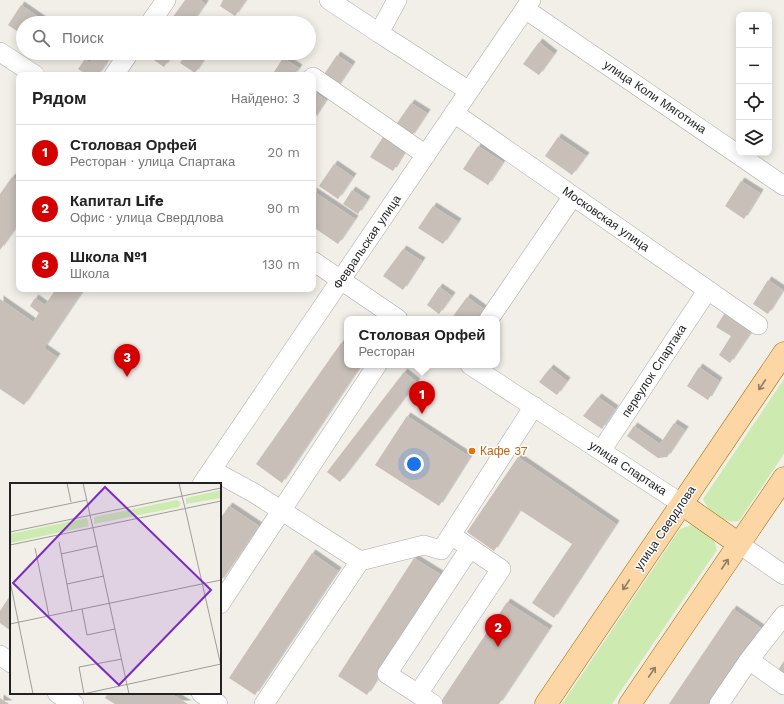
<!DOCTYPE html>
<html lang="ru">
<meta charset="utf-8">
<style>
body{margin:0;font-family:"Work Sans",sans-serif;background:#f2f2f2;color:#222}
.controls{position:absolute;right:12px;top:12px;display:grid;overflow:hidden;border-radius:8px;box-shadow:0 2px 10px #0003}
.controls button{width:36px;height:36px;display:grid;place-items:center;padding:0;border:0;border-bottom:1px solid #e0e0e0;background:#fff;color:#222;font:20px sans-serif}
.you{position:absolute;left:414px;top:464px;width:14px;height:14px;margin:-10px;border:3px solid #fff;border-radius:50%;background:#1a73e8;box-shadow:0 0 0 6px #1a73e833}
.badge{display:grid;place-items:center;width:26px;height:26px;border-radius:50%;background:#d40000;color:#fff;font-size:13px;font-weight:700}
.pin{position:absolute;translate:-50% -33px;filter:drop-shadow(0 1px 2px #0008)}
.pin::after{content:'';position:absolute;top:21px;width:14px;height:12px;background:inherit;clip-path:polygon(0 0,100% 0,50% 100%)}
.popup{position:absolute;left:344px;top:316px;width:156px;height:52px;box-sizing:border-box;display:grid;place-content:center;border-radius:8px;background:#fff;filter:drop-shadow(0 1px 3px #0005);font-size:13px;white-space:nowrap;color:#767676}
.popup b{font-size:15px;color:#222}
.popup::after{content:'';position:absolute;left:50%;top:100%;margin-left:-8px;border:8px solid transparent;border-top-color:#fff}
.list{margin:0;padding:0;list-style:none}
h2{display:flex;justify-content:space-between;align-items:center;height:52px;margin:0;padding:0 16px;font-size:17px}
h2 small{font-size:13px;font-weight:400;color:#767676}
.list li{display:grid;grid-template-columns:26px 1fr auto;gap:12px;align-items:center;box-sizing:border-box;height:56px;padding:0 16px;border-top:1px solid #e0e0e0}
.list b{display:block;font-size:15px;white-space:nowrap}
.list p{margin:0;font-size:13px;white-space:nowrap;color:#767676}
.list em{font-size:13px;font-style:normal;color:#767676}
.icon{flex:none;width:22px;height:22px;fill:none;stroke:currentColor;stroke-width:2;stroke-linecap:round;stroke-linejoin:round}
.map{position:relative;flex:none;width:784px;height:704px;overflow:hidden}
.search{position:absolute;background:#fff;box-shadow:0 2px 10px #0003;left:16px;top:16px;width:300px;height:44px;display:flex;align-items:center;gap:10px;box-sizing:border-box;padding:0 14px;border-radius:22px;color:#767676;font-size:15px}
.panel{position:absolute;background:#fff;box-shadow:0 2px 10px #0003;left:16px;top:72px;width:300px;height:220px;border-radius:8px}
.map>svg:first-child{display:block}
</style>
<div class="map">
<svg width="784" height="704" viewBox="0 0 784 704">
<defs>
<filter id="shadow"><feDropShadow dx="3.5" dy="-3.5" stdDeviation="0" flood-color="#0004"/></filter>
</defs>
<rect width="100%" height="100%" fill="#f2efe9"/>
<path fill="#cdebb0" d="M784 379V454L739 521C725 524 708 512 703 499Z
M691 525 714 540 717 550 612 704H562L680 529Z"/>
<path fill="#c7bfb8" filter="url(#shadow)" d="M185 0H200L205 4 192 23H183L173 17Z
M223 0H246L235 16 220 6Z
M21 5 47 23H23V35L8 25Z
M539 42 554 54 539 75 523 64Z
M97 53H103L110 58 98 75H87L78 69 85 59 90 63Z
M151 53H173L164 67 148 56Z
M186 53H208L195 73 180 63Z
M337 55 352 65 336 89 321 79Z
M283 58 299 68 294 75H272Z
M313 91 326 100 313 120Z
M411 103 427 113 411 137 395 126Z
M383 137 405 151 393 171 370 157Z
M558 137 586 156 572 175 545 156Z
M478 146 503 162 488 185 463 169Z
M334 164 353 177 338 199 319 186Z
M12 177 19 181V223L0 250V194Z
M741 181 760 193 744 219 725 206Z
M352 190 367 200 358 214 343 204Z
M313 191 355 219 338 244 313 227Z
M433 206 458 222 443 244 418 228Z
M403 249 422 261 403 290 383 276Z
M768 280 783 290 768 314 753 304Z
M439 287 452 296 439 314 427 305Z
M56 289H84L44 348 57 357 24 405 0 389V299L33 322 39 313 30 306 35 298 45 305Z
M467 297 485 310 479 319H451Z
M724 314 751 332 730 363 719 355 731 336 716 327Z
M341 343 347 348V365H361L282 483 256 464Z
M699 367 719 381 708 400 687 386Z
M550 368 567 381 557 395 539 382Z
M404 372 417 382 340 482 327 472Z
M598 397 615 409 602 429 583 416Z
M407 416 470 457 439 506 375 465Z
M674 423 685 430 667 457 658 458 627 436 634 426 660 444Z
M518 457 616 524 554 618 532 603 572 544 520 510 494 551 467 532Z
M229 506 259 526 220 582V519Z
M312 553 338 571 255 695 229 678Z
M414 558 443 576 367 695 338 676Z
M11 594V631L0 623V611Z
M507 602 549 629 499 704H443L440 703Z
M733 609 761 628 709 704H669Z
M784 661V679L776 673Z
M108 693H170L188 704H115L105 698Z
M0 698 9 704H0Z"/>
<g fill="none" stroke-linecap="round" stroke-linejoin="round">
<g stroke="#a9a9a9" stroke-width="20">
<path id="minor" d="M329 0 379 33 397 0
M525 9 784 186
M150 23 166 0
M379 33 469 91
M0 52 35 75
M114 75 129 53
M313 77 426 155
M454 113 758 325
M313 261 398 319
M489 319 573 196
M470 365 682 504
M601 451 707 291
M212 470 254 493 360 561 424 545 441 550 451 535
M202 484 531 0
M739 544 784 575
M220 604 377 365
M0 655 11 663
M749 660 784 685
M57 693 74 704
M201 693 218 704
M418 694 387 674 470 548
M264 704 360 561
M433 704 418 694 501 569 451 535 534 406
M719 704 749 660 784 615"/>
</g>
<g stroke="#a06b00" stroke-width="23">
<path id="major" d="M682 504 739 544
M546 704 784 353
M630 704 784 478"/>
</g>
<use href="#minor" stroke="#fff" stroke-width="19"/>
<use href="#major" stroke="#fcd6a4" stroke-width="22"/>
</g>
<defs><path id="oneway-shaft" d="M-6 0H5M1.5-3L5.5 0L1.5 3" fill="none" stroke-width="1.6" stroke-linecap="round" stroke-linejoin="round"/></defs>
<g stroke="#8f7c63">
<use href="#oneway-shaft" transform="translate(762 385) rotate(124)"/>
<use href="#oneway-shaft" transform="translate(725 564) rotate(-56)"/>
<use href="#oneway-shaft" transform="translate(626 585) rotate(124)"/>
<use href="#oneway-shaft" transform="translate(652 672) rotate(-56)"/>
</g>
<circle fill="#e8710a" stroke="#fff" stroke-width="1.5" cx="472" cy="451" r="4"/>
<g text-anchor="middle" stroke-width="3" stroke-linejoin="round" paint-order="stroke">
<g font-size="12" fill="#222" stroke="#fff">
<text transform="translate(655 97) rotate(34)" y="4">улица Коли Мяготина</text>
<text transform="translate(606 219) rotate(35)" y="4">Московская улица</text>
<text transform="translate(367 242) rotate(-56)" y="4">Февральская улица</text>
<text transform="translate(654 371) rotate(-57)" y="4">переулок Спартака</text>
<text transform="translate(628 468) rotate(33)" y="4">улица Спартака</text>
<text transform="translate(665 528) rotate(-56)" y="4">улица Свердлова</text>
</g>
<g font-size="12" fill="#c56008" stroke="#fff" text-anchor="start">
<text x="480" y="455">Кафе 37</text>
</g>
</g>
<g transform="translate(10 483)">
<rect width="211" height="211" fill="#f2efe9"/>
<path d="M211 7V15L176 21V15ZM167 17 171 20 169 24 84 41V34ZM77 35 79 43 0 60V51Z" fill="#cdebb0"/>
<path fill="none" stroke="#9f9d99" stroke-width="1" d="M57 0 61 19M73 0 80 32M169 0 172 13M172 13 175 25M175 25 211 183M80 32 83 45M0 33 77 17M83 45 119 211M0 49 211 5M49 59 62 128M0 62 211 18M25 65 39 133M51 71 87 63M0 98 23 211M57 101 94 93M72 126 77 152 105 146M0 141 211 97M73 211 211 181M74 211 69 184 112 176"/>
<path fill="#7b2cbf" fill-opacity="0.15" stroke="#7b2cbf" stroke-width="2" d="M95 4 201 107 109 202 3 100Z"/>
<rect width="211" height="211" fill="none" stroke="#222" stroke-width="2"/>
</g>
</svg>
<div class="controls">
<button>+</button>
<button>−</button>
<button><svg class="icon" aria-label="locate" viewBox="0 0 24 24"><circle cx="12" cy="12" r="6"/><path d="M12 2v4M12 18v4M2 12h4M18 12h4"/></svg></button>
<button><svg class="icon" aria-label="layers" viewBox="0 0 24 24"><path d="M12 4l9 5-9 5-9-5zM3 14l9 5 9-5"/></svg></button>
</div>
<div class="you"></div>
<div class="pin badge" style="left:422px;top:414px">1</div>
<div class="popup"><b>Столовая Орфей</b>Ресторан</div>
<div class="pin badge" style="left:498px;top:647px">2</div>
<div class="pin badge" style="left:127px;top:377px">3</div>
<div class="search"><svg class="icon" aria-label="search" viewBox="0 0 24 24"><circle cx="10" cy="10" r="6"/><path d="M15 15l6 6"/></svg>Поиск</div>
<section class="panel">
<h2>Рядом<small>Найдено: 3</small></h2>
<ul class="list">
<li><span class="badge">1</span><div><b>Столовая Орфей</b><p>Ресторан · улица Спартака</p></div><em>20 m</em></li>
<li><span class="badge">2</span><div><b>Капитал Life</b><p>Офис · улица Свердлова</p></div><em>90 m</em></li>
<li><span class="badge">3</span><div><b>Школа №1</b><p>Школа</p></div><em>130 m</em></li>
</ul>
</section>
</div>
